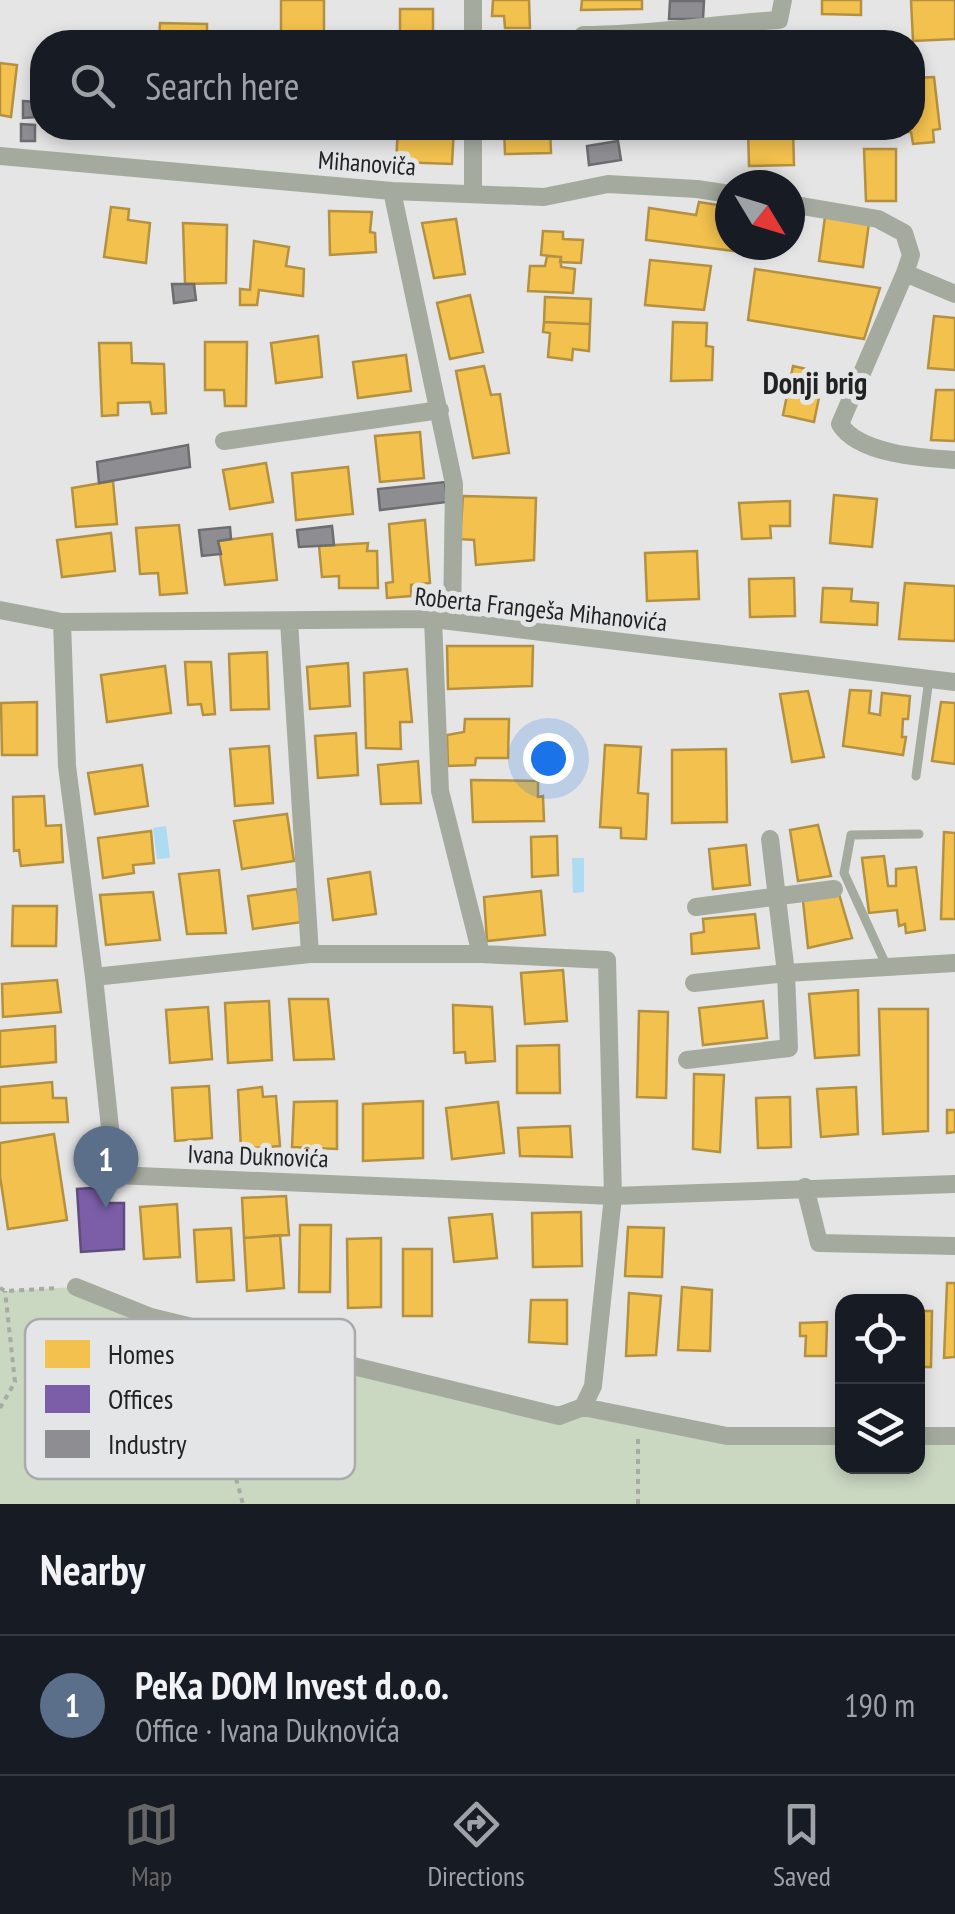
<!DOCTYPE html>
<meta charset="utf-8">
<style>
body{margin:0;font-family:"PT Sans Narrow",sans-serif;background:#20242c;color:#f1f3f6}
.controls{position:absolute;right:30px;bottom:30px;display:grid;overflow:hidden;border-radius:20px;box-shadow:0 5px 15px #0003}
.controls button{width:90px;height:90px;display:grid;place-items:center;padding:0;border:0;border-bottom:2px solid #363941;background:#171b24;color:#f1f3f6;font:50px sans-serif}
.compass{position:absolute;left:715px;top:170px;width:90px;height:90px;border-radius:50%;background:#171b24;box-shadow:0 5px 15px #0003;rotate:128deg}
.you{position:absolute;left:548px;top:758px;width:35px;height:35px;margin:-25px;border:8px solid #fff;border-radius:50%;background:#1a73e8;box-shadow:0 0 0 15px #1a73e833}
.badge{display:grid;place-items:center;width:65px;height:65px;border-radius:50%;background:#666;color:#fff;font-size:32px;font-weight:700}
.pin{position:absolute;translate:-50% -82px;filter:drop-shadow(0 2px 5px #0008)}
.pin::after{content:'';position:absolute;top:52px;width:35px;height:30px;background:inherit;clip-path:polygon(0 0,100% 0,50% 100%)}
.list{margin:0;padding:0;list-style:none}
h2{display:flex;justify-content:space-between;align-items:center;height:130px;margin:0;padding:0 40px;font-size:42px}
h2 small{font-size:32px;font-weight:400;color:#9ea1a6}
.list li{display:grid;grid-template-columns:65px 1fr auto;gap:30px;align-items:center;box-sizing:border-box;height:140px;padding:0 40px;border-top:2px solid #363941}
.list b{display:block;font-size:38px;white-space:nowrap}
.list p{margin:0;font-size:32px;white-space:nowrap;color:#9ea1a6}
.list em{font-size:32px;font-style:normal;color:#9ea1a6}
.icon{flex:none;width:55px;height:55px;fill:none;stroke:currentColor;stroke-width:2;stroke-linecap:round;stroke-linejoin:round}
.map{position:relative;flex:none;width:955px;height:1504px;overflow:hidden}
.search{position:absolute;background:#171b24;box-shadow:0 5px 15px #0003;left:30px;right:30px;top:30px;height:110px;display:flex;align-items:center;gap:25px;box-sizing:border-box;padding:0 35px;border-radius:40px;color:#9ea1a6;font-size:38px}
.sheet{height:270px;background:#171b24}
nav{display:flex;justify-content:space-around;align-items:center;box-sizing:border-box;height:140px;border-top:2px solid #363941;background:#171b24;font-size:28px;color:#9ea1a6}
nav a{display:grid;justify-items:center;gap:5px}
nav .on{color:#666}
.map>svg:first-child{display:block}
</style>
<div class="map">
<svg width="955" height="1504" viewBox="0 0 955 1504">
<rect width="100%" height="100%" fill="#e5e5e5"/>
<path fill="#cad7c1" d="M76 1287 151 1317 559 1416 583 1407 727 1436H842V1466H918V1436H955V1504H0V1288L5 1291Z"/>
<path fill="#addbf2" d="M166 826 170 858 157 859 153 828Z
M572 858H584V892L573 893Z"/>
<path fill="#f2c14e" stroke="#b49141" stroke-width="2.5" d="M281 0H324V33L281 35Z
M493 0H529L530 28H505L504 16H492Z
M582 0H642V9L581 10Z
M822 0H861V15L822 14Z
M911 0H955V39L913 41Z
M400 9H433V42H400Z
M160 23 207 24V42H159Z
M0 63 17 65 11 117 0 115Z
M934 77 940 129 933 130 934 142 913 144 911 132H903L902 128H912V78Z
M131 128H185L184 133 131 131Z
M238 128H264V131L238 132Z
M398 128H454L452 164 396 162Z
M504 128H550L551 153 505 154Z
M748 128H793L794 165 749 166Z
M864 149H896V201H866Z
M699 202 730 207V245H743L742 252 646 240 649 208 696 215Z
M111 207 129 209 128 220 150 223 146 263 104 257Z
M329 211 372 212 370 232 375 233 376 252 330 255Z
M825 217 869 223 863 267 819 261Z
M456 219 465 274 434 278 422 223Z
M183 223 227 225 226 283 185 284Z
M543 231 563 232V239L583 240 581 263 560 262 561 257 541 255Z
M254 241 289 247 286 266 304 269 303 296 259 290 257 305H240V289L250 290Z
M547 256 561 257V267L575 269 573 293 528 291 530 266H545Z
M650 260 711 266 704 310 645 305Z
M755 269 880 288 864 339 748 320Z
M470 295 483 352 450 359 437 303Z
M545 297 591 299 590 324 544 322Z
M934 316 955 318V370L928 368Z
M544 322 590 324 589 351 573 349 572 360 548 357 550 333 543 332Z
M673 322 707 323 706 346 713 347 712 380 671 381Z
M318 336 322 377 276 383 271 343Z
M205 342H247L246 406H225L224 390H205Z
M99 343H131L132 363 164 364 166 413 152 414 150 402 118 403V415L102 416Z
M406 355 411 391 358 398 353 362Z
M484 366 491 395 500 394 509 453 473 458 456 371Z
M793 366 824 373 814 422 783 415Z
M936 390H955V441L931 440Z
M420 432 424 478 380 482 375 436Z
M266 463 273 502 230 509 223 470Z
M348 467 353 514 296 520 292 473Z
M113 481 117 524 76 527 72 488Z
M834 495 877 499 872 547 830 543Z
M463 496 536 498 534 560 476 565 474 540 460 539Z
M790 501V526H770L771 538 742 539 739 503Z
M425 520 430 583 411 585V596L387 598 386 583 393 582 389 524Z
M179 525 187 593 160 595 158 573 140 574 136 528Z
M111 533 115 571 62 577 57 540Z
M272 534 277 580 225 585 218 541Z
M368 543 367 551H377L378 588H339V576L322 577 319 546Z
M697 551 699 599 647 601 645 553Z
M794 578 795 616 750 617 749 579Z
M905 583 955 586V641L899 639Z
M823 588 852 589 851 601 878 603 877 625 821 622Z
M447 646H533L532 686 448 689Z
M267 652 269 709 231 710 229 654Z
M185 662H211L215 714 203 715 201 704 188 705Z
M348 663 350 706 310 709 307 667Z
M165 666 171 713 107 722 101 675Z
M407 669 412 722H400L401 749 366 748 364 673Z
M850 690 871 691 869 713 880 715 882 693 910 696 908 719H903L902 737H906L903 755 843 746Z
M808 691 824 757 792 762 780 694Z
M37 702V755H2L1 703Z
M941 702 955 703V764L932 761Z
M465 719H509L508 758H476L475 765 448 766 447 735 464 732Z
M356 733 358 775 318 778 315 736Z
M605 745 641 747 638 793 648 794 646 839 621 838V828L600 827Z
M269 746 273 803 235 806 230 749Z
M726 749 727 822 672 823V750Z
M418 761 421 803 381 804 378 765Z
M142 765 148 806 95 814 88 773Z
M471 780 538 781V797L543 796 544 821 473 822Z
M44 796 46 826 61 825 63 862 21 866 19 850 14 851 13 797Z
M287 814 294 861 242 869 234 821Z
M818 825 831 876 798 881 790 830Z
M151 831 154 863 133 865 134 873 103 878 98 838Z
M944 832 955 833V919H941Z
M557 836 558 875 532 877 531 837Z
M746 845 750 885 713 889 709 849Z
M884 856 888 886H896V869L916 867 925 930 906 933 905 924 899 926 897 910 869 913 862 858Z
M219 870 226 933 187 934 179 874Z
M370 872 376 914 333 920 328 879Z
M297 889 302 922 253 929 248 896Z
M541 891 545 935 487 941 484 897Z
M153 892 160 940 106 945 100 895Z
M839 894 852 938 808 948 803 901Z
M13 906H57L56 946H12Z
M755 914 759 948 692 954 691 934 704 932 703 919Z
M563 970 567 1021 525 1024 521 973Z
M57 980 61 1012 3 1017 2 984Z
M858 990 859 1055 815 1058 809 994Z
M289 999H328L334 1059 294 1060Z
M269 1001 272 1060 228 1063 225 1003Z
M763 1001 767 1038 703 1045 699 1008Z
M453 1005 492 1007 495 1061 466 1063 465 1052 454 1053Z
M208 1007 212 1059 170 1063 166 1010Z
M879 1009H928V1131L883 1134Z
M639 1011 668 1012 666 1098 637 1097Z
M55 1026 56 1062 0 1067V1031Z
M559 1045 560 1093H517V1046Z
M694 1074 724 1075 720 1152 693 1149Z
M52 1082 53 1098H66L68 1122 0 1123V1087Z
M209 1086 212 1138 175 1141 172 1088Z
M262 1087 263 1097 276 1096 280 1146 241 1149 238 1090Z
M856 1087 858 1134 821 1137 817 1089Z
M790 1097 791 1147 758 1148 756 1098Z
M337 1101V1149L292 1147 294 1102Z
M423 1101V1158L363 1161V1104Z
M498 1102 504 1153 452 1159 446 1108Z
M947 1110H955V1132L947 1133Z
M570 1126 572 1157 520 1156 518 1128Z
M54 1134 67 1220 8 1229 0 1176V1143Z
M286 1196 289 1235 244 1238 242 1198Z
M177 1204 180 1257 144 1259 140 1207Z
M581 1212 582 1266 533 1267 532 1213Z
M492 1214 497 1258 454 1262 449 1218Z
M300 1225H331L330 1292H299Z
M628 1227 664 1228 662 1277 625 1276Z
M231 1228 234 1280 197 1282 194 1230Z
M280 1235 284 1288 247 1291 244 1238Z
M381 1238V1307L348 1308 347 1239Z
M403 1249H432V1316H403Z
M947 1283H955V1357L944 1358Z
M682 1287 712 1290 710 1351 678 1350Z
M629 1293 661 1296 656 1355 626 1356Z
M531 1300H567V1344L529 1342Z
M918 1311H932L931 1367H918Z
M827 1322 826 1356H805L806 1336H800V1323Z"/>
<path fill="#7b5ea7" stroke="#604c7f" stroke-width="2.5" d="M107 1187 109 1203H124V1249L81 1252 77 1189Z"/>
<path fill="#8d8d92" stroke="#6d6d70" stroke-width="2.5" d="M670 1H704L703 19H669Z
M23 101 37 102V117L23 118Z
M21 124 35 125V141H21Z
M618 141 621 160 589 165 587 146Z
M172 284H194L196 300 174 303Z
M188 445 190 467 99 483 97 462Z
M445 482 447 502 380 510 378 489Z
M332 526 334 545 299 547 297 530Z
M230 527 231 539 218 541 221 554 202 556 199 530Z"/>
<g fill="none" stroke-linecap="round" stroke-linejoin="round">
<path stroke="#a8aaa4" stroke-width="4" stroke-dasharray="5 5" stroke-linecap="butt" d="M0 1288 5 1291 59 1288
M173 1342 161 1399 221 1424 243 1504
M0 1408 15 1382 5 1291
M638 1504V1439"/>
<path stroke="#a5aa9e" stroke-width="9" d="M916 776 929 679
M887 967 844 873 851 835 919 834"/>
<path stroke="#a5aa9e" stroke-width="18" d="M473 0V42
M583 35C649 35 713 24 779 20L783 0
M473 128V194
M0 156 392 191 544 197 608 184 697 189 730 194
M392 191 454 484 452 621
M790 204 878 219 904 233 911 255 905 273 840 424C858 454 922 458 955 460
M905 273 955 294
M224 441 440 410
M0 610 62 622 433 619 955 682
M433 619 440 791 481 954
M289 621 310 954
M62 622 67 766 94 977 115 1175 613 1196 955 1184
M696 907 834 889
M694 983 786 973 955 963
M687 1060 789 1048 786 973 770 839
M805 1187 819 1243 955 1246
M76 1287 151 1317 559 1416 583 1407 593 1386 613 1196 607 960 481 954H310L94 977
M583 1407 727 1436H842
M918 1436H955"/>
</g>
<g text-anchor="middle" stroke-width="10" stroke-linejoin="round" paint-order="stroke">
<g font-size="25" fill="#222" stroke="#e4e5e6">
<text transform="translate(367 163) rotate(4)" y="9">Mihanoviča</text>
<text transform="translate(541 609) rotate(6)" y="9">Roberta Frangeša Mihanovića</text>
<text transform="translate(258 1156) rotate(2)" y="9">Ivana Duknovića</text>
</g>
<g font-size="30" font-weight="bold" fill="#222" stroke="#e4e5e6">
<text x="815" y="394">Donji brig</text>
</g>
</g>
<rect x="25" y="1319" width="330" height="160" rx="15" fill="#e4e5e6" stroke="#aaaaab" stroke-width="2.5"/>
<rect x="45" y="1340" width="45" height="28" fill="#f2c14e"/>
<rect x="45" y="1385" width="45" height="28" fill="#7b5ea7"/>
<rect x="45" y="1430" width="45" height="28" fill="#8d8d92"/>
<g font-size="28" fill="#222">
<text x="108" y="1364">Homes</text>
<text x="108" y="1409">Offices</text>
<text x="108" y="1454">Industry</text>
</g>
</svg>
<div class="controls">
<button><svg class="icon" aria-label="locate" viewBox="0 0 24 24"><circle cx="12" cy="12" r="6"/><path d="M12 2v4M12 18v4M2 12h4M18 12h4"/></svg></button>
<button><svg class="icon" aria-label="layers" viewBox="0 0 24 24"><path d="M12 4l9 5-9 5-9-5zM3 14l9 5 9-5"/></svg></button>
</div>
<svg class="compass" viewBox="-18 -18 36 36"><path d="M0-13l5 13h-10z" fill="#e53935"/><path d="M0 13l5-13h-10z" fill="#9ea1a6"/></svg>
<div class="you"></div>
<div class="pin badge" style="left:106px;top:1208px;background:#5c6f8a">1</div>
<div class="search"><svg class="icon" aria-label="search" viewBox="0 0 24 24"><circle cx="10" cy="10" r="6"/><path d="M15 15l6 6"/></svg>Search here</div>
</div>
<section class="sheet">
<h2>Nearby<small></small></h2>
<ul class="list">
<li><span class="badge" style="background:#5c6f8a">1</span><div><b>PeKa DOM Invest d.o.o.</b><p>Office · Ivana Duknovića</p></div><em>190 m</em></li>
</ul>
</section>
<nav>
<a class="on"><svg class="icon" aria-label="map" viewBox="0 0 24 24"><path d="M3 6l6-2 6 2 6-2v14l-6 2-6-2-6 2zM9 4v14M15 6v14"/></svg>Map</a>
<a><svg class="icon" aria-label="directions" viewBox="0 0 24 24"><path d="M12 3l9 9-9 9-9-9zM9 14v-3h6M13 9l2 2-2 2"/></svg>Directions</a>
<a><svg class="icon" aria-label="saved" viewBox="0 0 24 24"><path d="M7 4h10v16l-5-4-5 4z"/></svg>Saved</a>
</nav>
